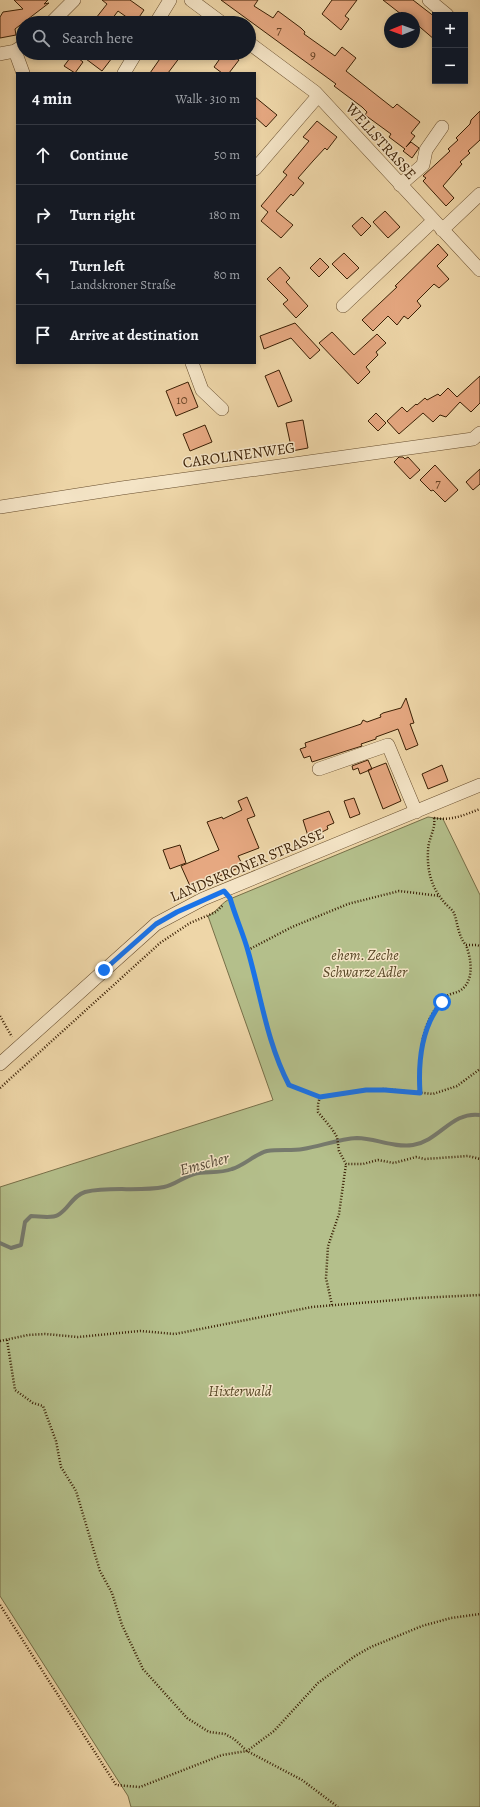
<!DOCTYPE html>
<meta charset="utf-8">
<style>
body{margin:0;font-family:Alegreya,serif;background:#20242c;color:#f1f3f6}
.controls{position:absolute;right:12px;top:12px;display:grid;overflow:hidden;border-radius:0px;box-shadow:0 2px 6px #0003}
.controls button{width:36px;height:36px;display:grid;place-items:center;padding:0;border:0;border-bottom:1px solid #363941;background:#171b24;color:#f1f3f6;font:20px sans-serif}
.compass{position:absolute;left:384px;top:12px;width:36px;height:36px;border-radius:50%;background:#171b24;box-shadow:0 2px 6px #0003;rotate:269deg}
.stop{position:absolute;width:12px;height:12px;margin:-9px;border:3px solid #1a73e8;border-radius:50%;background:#fff}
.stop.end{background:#1a73e8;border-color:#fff;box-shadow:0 1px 4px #0008}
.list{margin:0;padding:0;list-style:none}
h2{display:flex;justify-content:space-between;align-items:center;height:52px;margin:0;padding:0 16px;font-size:17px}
h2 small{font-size:13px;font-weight:400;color:#9ea1a6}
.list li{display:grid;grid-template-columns:26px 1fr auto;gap:12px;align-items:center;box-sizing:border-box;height:60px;padding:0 16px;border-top:1px solid #363941}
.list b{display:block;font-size:15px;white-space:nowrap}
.list p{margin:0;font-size:13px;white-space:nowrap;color:#9ea1a6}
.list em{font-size:13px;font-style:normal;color:#9ea1a6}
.icon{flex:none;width:22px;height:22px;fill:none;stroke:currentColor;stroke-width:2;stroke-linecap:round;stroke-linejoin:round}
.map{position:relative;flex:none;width:480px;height:1807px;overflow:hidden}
.search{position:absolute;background:#171b24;box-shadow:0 2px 6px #0003;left:16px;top:16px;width:240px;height:44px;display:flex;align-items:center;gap:10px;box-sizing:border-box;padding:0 14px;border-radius:22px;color:#9ea1a6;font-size:15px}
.panel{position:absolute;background:#171b24;box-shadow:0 2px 6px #0003;left:16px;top:72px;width:240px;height:292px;border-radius:0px}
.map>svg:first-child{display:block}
</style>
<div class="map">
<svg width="480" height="1807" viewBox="0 0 480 1807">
<rect width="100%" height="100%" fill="#eed6a8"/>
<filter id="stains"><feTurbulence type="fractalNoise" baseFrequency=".005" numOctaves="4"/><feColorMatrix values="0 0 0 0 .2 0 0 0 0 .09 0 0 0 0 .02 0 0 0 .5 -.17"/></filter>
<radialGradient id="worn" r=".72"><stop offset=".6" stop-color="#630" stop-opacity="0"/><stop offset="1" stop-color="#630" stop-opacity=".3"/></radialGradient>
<path fill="#b4bf8b" stroke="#776f48" d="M428 817 443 819 480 895V1807H131L128 1796 0 1596V1187L273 1100 208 916C219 910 222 902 230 899Z"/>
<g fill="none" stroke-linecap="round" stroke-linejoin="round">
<path stroke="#767a6d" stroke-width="4" d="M0 1243 11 1248 21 1245 25 1222 31 1216C39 1216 51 1219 58 1215 69 1209 72 1196 85 1192 111 1186 138 1192 164 1187 175 1185 183 1177 194 1174 206 1171 219 1174 232 1169 245 1165 255 1154 267 1151 279 1149 292 1151 303 1149 321 1146 339 1139 357 1138 375 1138 393 1148 413 1145 439 1141 452 1111 480 1115"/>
</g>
<path fill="#e6a881" stroke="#3a1f04" d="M14 0H48L44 4 49 3 15 29 16 35 0 38V17L3 12 23 9Z
M102 0H130L144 10 135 23 118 11 109 23H103L96 18 107 4Z
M221 0H258L254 6 273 18 278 11 301 28 305 32 304 34 335 56 342 47 356 58 346 71 393 108 397 104 420 122 411 133 415 136 406 147 411 142 419 148 412 158 403 151 405 149 389 137 391 134 365 115 367 112 362 107 334 86 336 84Z
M332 0H357L345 16 349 19 341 30 322 14Z
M383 0H413L422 7 435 17V40L414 22V18H406Z
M78 53H105L112 58 102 71Z
M164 53H183L168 73H150Z
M224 53H229L239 60 229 73H222L214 67Z
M73 54 83 62 75 73 64 66Z
M255 97 277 115 266 127 255 117Z
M480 111V140L468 151 470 153 460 162 462 164 443 186 454 198 446 206 423 181 426 178 423 176 450 151 448 149 458 140 456 138 470 124 471 120Z
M317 121 337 137 327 150 325 148 313 161 298 178 304 183 293 196 291 194 276 211 293 225 281 238 261 221 268 212 261 206 287 175 283 172 309 141 303 137Z
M385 211 400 227 388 238 373 222Z
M362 217 371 226 361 236 352 226Z
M438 244 448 255 437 266 449 279 439 288 434 284 417 301 421 306 408 319 404 316 397 325 388 316 373 331 362 320 397 287 395 286Z
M344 253 359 268 347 279 332 264Z
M320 258 329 267 319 277 310 268Z
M280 267 290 278 286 282 308 306 296 318 283 304 288 300 267 279Z
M295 323 320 350 310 359 291 338 264 349 260 336Z
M332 332 354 355 377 334 386 343 376 352 378 355 366 367 370 372 358 384 319 343Z
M279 370 292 401 278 407 265 376Z
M480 376V403L471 412 460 402 446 417 440 415 433 422 423 413 399 434 387 421 402 407 407 412 416 404 417 405 425 398 427 400 438 394 440 396 448 388 457 397Z
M188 382 198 407 176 416 166 391Z
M376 413 386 423 378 431 368 421Z
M303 420 308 448 292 451 286 423Z
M205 425 212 442 190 451 183 434Z
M399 457H403L405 459 408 457 420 470 410 479 394 462Z
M435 465 458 490 445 502 433 490 431 491 420 480Z
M480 469V484L473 490 466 482Z
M406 698 414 723 410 724 418 745 406 750 398 729 376 737V739L361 744 362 746 346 751 312 762 310 756 304 758 300 749 306 747 305 743 361 724 363 720 367 722 381 717 380 715 383 713 401 708Z
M368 760 372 769 360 774 358 768 353 770 352 766Z
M386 763 401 801 383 809 368 770Z
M442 765 448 781 428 789 422 774Z
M247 797 255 816 247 819 259 848 238 856 243 866 215 878 214 875 190 886 181 866 219 850 207 822 222 817 223 819 242 810 238 801Z
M354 798 360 814 350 818 344 801Z
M329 811 334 823 327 826 328 829 320 833 308 836 303 820Z
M180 845 186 863 170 869 163 850Z"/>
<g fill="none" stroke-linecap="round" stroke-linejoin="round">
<g stroke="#674d2d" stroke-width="14">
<path id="minor" d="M191 0 222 23
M429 0 447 15
M51 23 74 0
M156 23 170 0
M249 43 315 92 480 270
M15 51 23 73
M0 54 15 51 23 46
M124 73 136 53
M255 169 318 96
M400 185 423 165 426 150 442 127
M442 230 480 194
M343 306 433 221
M192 363 202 390 222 409
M0 507 122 488 473 439 480 433
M319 769 388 745 416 812
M0 1064 156 924 203 899 480 785"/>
</g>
<path stroke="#3a1f04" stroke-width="2.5" stroke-dasharray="1 2" stroke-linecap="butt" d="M434 818C452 821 464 815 480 809
M434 818C436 829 428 839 428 851 427 870 431 887 444 902 447 906 452 909 454 913 458 924 458 936 466 945H477L480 946
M230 900C236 917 242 933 248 950 262 995 267 1042 289 1085L320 1097 366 1090 385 1089 433 1094 457 1086 480 1069
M248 950 292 927 348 904 399 891 440 896
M0 1016 12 1037
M0 1088 160 943 190 923 216 912 223 905
M420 1093C419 1071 419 1038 430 1018 434 1010 440 1001 447 996 451 993 457 993 461 990 475 980 471 958 466 945
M320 1097 318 1104V1112L332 1129 337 1137 339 1151 346 1164H363L378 1160 394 1163 416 1157 425 1159 468 1156 480 1159
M332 1305 326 1278 328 1246 339 1214 346 1164
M7 1340 15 1390 33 1403 43 1406 56 1441 61 1467 76 1491 100 1571 112 1593 122 1625 143 1669 187 1718 209 1732 225 1734 234 1739 247 1751 302 1780 338 1807
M0 1341 28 1335 45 1334 78 1337 140 1331 175 1334 312 1307 418 1298 480 1295
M0 1605 116 1785 140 1787 222 1755 247 1751 274 1731 318 1683 355 1656 371 1647 422 1626 451 1618 480 1614"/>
<use href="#minor" stroke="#f4e4c6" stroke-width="13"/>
</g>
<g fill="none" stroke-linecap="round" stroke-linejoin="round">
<path stroke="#1a73e8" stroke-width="5" d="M104 970 156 924 177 912 224 891 230 898C235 916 243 933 248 951 261 996 267 1043 289 1085L320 1097 366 1090H385L420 1093C418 1062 421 1027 442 1002"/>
</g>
<g text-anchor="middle" stroke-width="3" stroke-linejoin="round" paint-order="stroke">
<g font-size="13" fill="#654123">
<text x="279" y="34">7</text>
<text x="313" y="59">9</text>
<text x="182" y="404">10</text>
<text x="438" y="487">7</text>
</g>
<g font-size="15" fill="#3a1f04" stroke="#f4e4c6">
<text transform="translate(381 141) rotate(48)" y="5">WELLSTRASSE</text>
<text transform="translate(239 455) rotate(-8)" y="5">CAROLINENWEG</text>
<text transform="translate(247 865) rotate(-23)" y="5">LANDSKRONER STRASSE</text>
</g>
<g font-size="15" font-style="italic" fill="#584726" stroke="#f4e4c6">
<text x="365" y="960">ehem. Zeche<tspan x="365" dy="17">Schwarze Adler</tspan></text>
<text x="240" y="1396">Hixterwald</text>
</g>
<g font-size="16" font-style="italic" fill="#584c39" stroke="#f4e4c6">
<text transform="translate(204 1163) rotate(-15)" y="6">Emscher</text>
</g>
</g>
<rect width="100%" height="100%" filter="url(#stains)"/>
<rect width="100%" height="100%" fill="url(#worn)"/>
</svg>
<div class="controls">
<button>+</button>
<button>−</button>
</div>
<svg class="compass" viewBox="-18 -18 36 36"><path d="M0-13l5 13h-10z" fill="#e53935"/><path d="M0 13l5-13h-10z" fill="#9ea1a6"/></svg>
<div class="stop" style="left:442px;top:1002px"></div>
<div class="stop end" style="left:104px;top:970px"></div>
<div class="search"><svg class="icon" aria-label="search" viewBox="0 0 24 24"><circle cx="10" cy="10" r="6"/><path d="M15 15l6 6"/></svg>Search here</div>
<section class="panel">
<h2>4 min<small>Walk · 310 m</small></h2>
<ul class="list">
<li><svg class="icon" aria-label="ahead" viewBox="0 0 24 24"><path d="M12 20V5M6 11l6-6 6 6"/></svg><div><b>Continue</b></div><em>50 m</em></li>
<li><svg class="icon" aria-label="right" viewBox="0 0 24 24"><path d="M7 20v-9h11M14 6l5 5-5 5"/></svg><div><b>Turn right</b></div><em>180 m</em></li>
<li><svg class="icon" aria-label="left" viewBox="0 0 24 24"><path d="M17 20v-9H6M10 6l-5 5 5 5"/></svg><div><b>Turn left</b><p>Landskroner Straße</p></div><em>80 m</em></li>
<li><svg class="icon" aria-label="arrive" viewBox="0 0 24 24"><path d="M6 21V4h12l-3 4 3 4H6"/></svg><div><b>Arrive at destination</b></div></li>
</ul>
</section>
</div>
